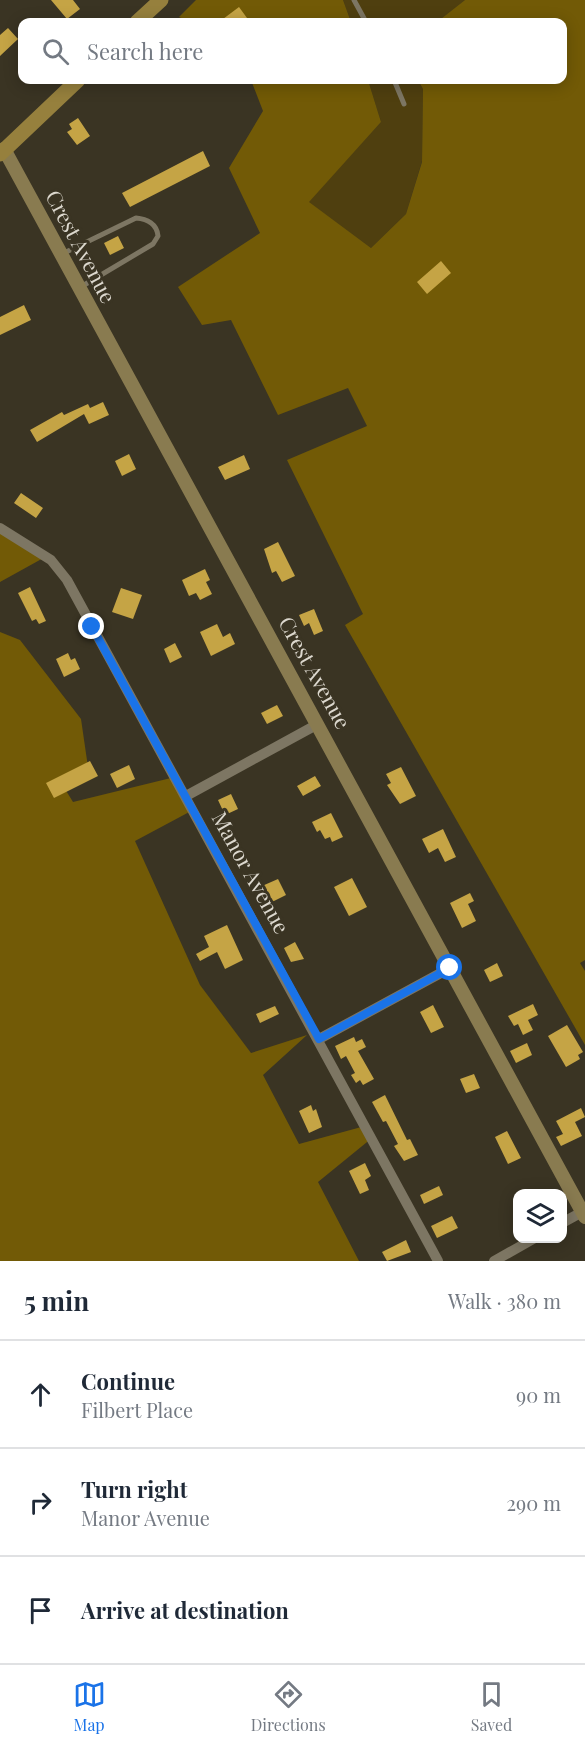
<!DOCTYPE html>
<meta charset="utf-8">
<style>
body{margin:0;font-family:"Playfair Display",serif;background:#f6f6f7;color:#1f2937}
.controls{position:absolute;right:18px;bottom:18px;display:grid;overflow:hidden;border-radius:12px;box-shadow:0 3px 15px #0003}
.controls button{width:54px;height:54px;display:grid;place-items:center;padding:0;border:0;border-bottom:2px solid #e0e1e3;background:#fff;color:#1f2937;font:30px sans-serif}
.stop{position:absolute;width:18px;height:18px;margin:-14px;border:4px solid #1a73e8;border-radius:50%;background:#fff}
.stop.end{background:#1a73e8;border-color:#fff;box-shadow:0 2px 6px #0008}
.list{margin:0;padding:0;list-style:none}
h2{display:flex;justify-content:space-between;align-items:center;height:78px;margin:0;padding:0 24px;font-size:26px}
h2 small{font-size:20px;font-weight:400;color:#747a83}
.list li{display:grid;grid-template-columns:39px 1fr auto;gap:18px;align-items:center;box-sizing:border-box;height:108px;padding:0 24px;border-top:2px solid #e0e1e3}
.list b{display:block;font-size:22px;white-space:nowrap}
.list p{margin:0;font-size:20px;white-space:nowrap;color:#747a83}
.list em{font-size:20px;font-style:normal;color:#747a83}
.icon{flex:none;width:33px;height:33px;fill:none;stroke:currentColor;stroke-width:2;stroke-linecap:round;stroke-linejoin:round}
.map{position:relative;flex:none;width:585px;height:1261px;overflow:hidden}
.search{position:absolute;background:#fff;box-shadow:0 3px 15px #0003;left:18px;right:18px;top:18px;height:66px;display:flex;align-items:center;gap:15px;box-sizing:border-box;padding:0 21px;border-radius:12px;color:#747a83;font-size:22px}
.sheet{height:402px;background:#fff}
nav{display:flex;justify-content:space-around;align-items:center;box-sizing:border-box;height:84px;border-top:2px solid #e0e1e3;background:#fff;font-size:16px;color:#747a83}
nav a{display:grid;justify-items:center;gap:3px}
nav .on{color:#1a73e8}
.map>svg:first-child{display:block}
</style>
<div class="map">
<svg width="585" height="1261" viewBox="0 0 585 1261">
<rect width="100%" height="100%" fill="#3a3423"/>
<path fill="#4f3f0f" d="M343 0H465L437 22H351Z
M368 80H418L423 89 422 161 406 214 371 248 308 202 381 122Z"/>
<path fill="#725a06" d="M196 0H343L351 22H190L179 17Z
M465 0H585V960L580 963 585 971V1045L345 625 363 614 287 460 367 426 348 388 278 415 231 320 202 325 178 287 260 233 229 168 263 111 251 80H368L381 122 309 202 371 248 406 214 422 162 423 89 418 80H562V22H437Z
M0 524 47 556 0 582Z
M0 632 20 640 81 719 89 774 65 789 73 802 175 777 193 810 135 841 200 985 251 1053 307 1035 263 1075 299 1144 365 1126 372 1138 318 1182 359 1261H0Z"/>
<path fill="#c5a445" d="M51 0H73L80 9 67 19Z
M239 7 247 18 241 22H219Z
M8 28 18 39 0 56V35Z
M78 118 90 136 77 145 67 132 72 129 69 124Z
M203 151 210 166 130 207 122 193Z
M118 236 124 248 110 255 104 243Z
M441 261 451 273 427 294 417 282Z
M24 305 31 320 0 335V317Z
M103 402 109 415 89 424 84 414 37 442 30 430 62 412 64 415 88 404 90 408Z
M129 454 136 469 122 476 115 461Z
M244 455 250 469 225 480 218 467Z
M21 493 43 508 36 518 14 503Z
M278 542 295 576 282 582 276 571 272 573 264 549Z
M205 569 210 580 206 582 212 594 200 600 196 593 189 596 182 580Z
M30 587 46 621 39 624 36 619 32 621 18 593Z
M121 588 142 595 133 619 112 612Z
M314 609 323 631 314 635 309 623 304 626 299 615Z
M217 624 223 637 230 633 235 644 211 656 200 632Z
M175 643 182 657 170 663 164 649Z
M68 653 71 660 75 658 80 669 64 677 56 659Z
M277 705 283 716 267 724 261 713Z
M90 761 98 776 54 798 46 783Z
M129 765 135 779 117 788 110 774Z
M401 767 416 796 400 804 387 785 391 783 386 774Z
M315 776 321 786 303 796 297 786Z
M231 794 238 809 225 815 218 800Z
M331 813 343 837 332 842 330 837 325 839 320 830 317 832 312 822Z
M443 829 456 857 445 862 438 848 429 853 422 839Z
M352 878 367 907 349 916 334 887Z
M278 879 286 895 270 903 262 886Z
M470 893 474 901 468 904 476 921 462 928 450 903Z
M227 925 243 960 225 969 217 952 200 961 196 954 209 947 204 936Z
M295 942 304 959 291 962 284 948Z
M497 963 503 976 490 982 484 970Z
M533 1004 538 1015 528 1020 533 1030 523 1035 518 1024 514 1026 508 1016Z
M433 1005 444 1027 431 1033 420 1012Z
M275 1006 279 1014 260 1023 256 1014Z
M567 1025 583 1052 578 1055 580 1059 566 1067 548 1036Z
M354 1037 356 1042 362 1039 366 1047 358 1051 374 1079 363 1085 360 1080 356 1083 351 1075 355 1073 346 1056 341 1059 335 1046Z
M527 1043 532 1055 516 1063 510 1051Z
M474 1074 480 1088 466 1093 460 1079Z
M385 1095 407 1140 410 1139 418 1155 404 1161 394 1146 398 1144 386 1121 383 1122 372 1102Z
M311 1105 313 1111 316 1109 322 1127 309 1133 299 1111Z
M581 1108 585 1117 575 1122 582 1136 561 1146 556 1137 563 1134 556 1121Z
M507 1131 521 1158 508 1164 495 1137Z
M365 1163 371 1176 365 1180 369 1190 360 1194 349 1171Z
M439 1186 443 1195 424 1204 420 1195Z
M452 1216 458 1228 437 1238 431 1226Z
M406 1240 411 1252 387 1261 382 1252Z"/>
<g fill="none" stroke-linecap="round" stroke-linejoin="round">
<path stroke="#7d7663" stroke-width="5" d="M354 0 366 22
M394 80 404 104
M62 254 136 218C147 219 157 224 158 236L153 244 79 288"/>
<path stroke="#7d7663" stroke-width="10" d="M0 528 51 560 67 580 438 1261
M186 796 318 724
M319 1039 450 968
M562 1223 582 1212
M494 1261 535 1238"/>
<path stroke="#897b50" stroke-width="14" d="M4 149 585 1217"/>
<path stroke="#96803d" stroke-width="15" d="M137 22 161 0
M0 154 78 80"/>
</g>
<g fill="none" stroke-linecap="round" stroke-linejoin="round">
<path stroke="#1a73e8" stroke-width="8" d="M92 627 319 1039 450 968"/>
</g>
<g text-anchor="middle" stroke-width="6" stroke-linejoin="round" paint-order="stroke">
<g font-size="21" fill="#dcd8ce" stroke="#3a3423">
<text transform="translate(80 247) rotate(62)" y="7">Crest Avenue</text>
<text transform="translate(314 673) rotate(61)" y="7">Crest Avenue</text>
<text transform="translate(250 873) rotate(61)" y="7">Manor Avenue</text>
</g>
</g>
</svg>
<div class="controls">
<button><svg class="icon" aria-label="layers" viewBox="0 0 24 24"><path d="M12 4l9 5-9 5-9-5zM3 14l9 5 9-5"/></svg></button>
</div>
<div class="stop" style="left:450px;top:968px"></div>
<div class="stop end" style="left:92px;top:627px"></div>
<div class="search"><svg class="icon" aria-label="search" viewBox="0 0 24 24"><circle cx="10" cy="10" r="6"/><path d="M15 15l6 6"/></svg>Search here</div>
</div>
<section class="sheet">
<h2>5 min<small>Walk · 380 m</small></h2>
<ul class="list">
<li><svg class="icon" aria-label="ahead" viewBox="0 0 24 24"><path d="M12 20V5M6 11l6-6 6 6"/></svg><div><b>Continue</b><p>Filbert Place</p></div><em>90 m</em></li>
<li><svg class="icon" aria-label="right" viewBox="0 0 24 24"><path d="M7 20v-9h11M14 6l5 5-5 5"/></svg><div><b>Turn right</b><p>Manor Avenue</p></div><em>290 m</em></li>
<li><svg class="icon" aria-label="arrive" viewBox="0 0 24 24"><path d="M6 21V4h12l-3 4 3 4H6"/></svg><div><b>Arrive at destination</b></div></li>
</ul>
</section>
<nav>
<a class="on"><svg class="icon" aria-label="map" viewBox="0 0 24 24"><path d="M3 6l6-2 6 2 6-2v14l-6 2-6-2-6 2zM9 4v14M15 6v14"/></svg>Map</a>
<a><svg class="icon" aria-label="directions" viewBox="0 0 24 24"><path d="M12 3l9 9-9 9-9-9zM9 14v-3h6M13 9l2 2-2 2"/></svg>Directions</a>
<a><svg class="icon" aria-label="saved" viewBox="0 0 24 24"><path d="M7 4h10v16l-5-4-5 4z"/></svg>Saved</a>
</nav>
